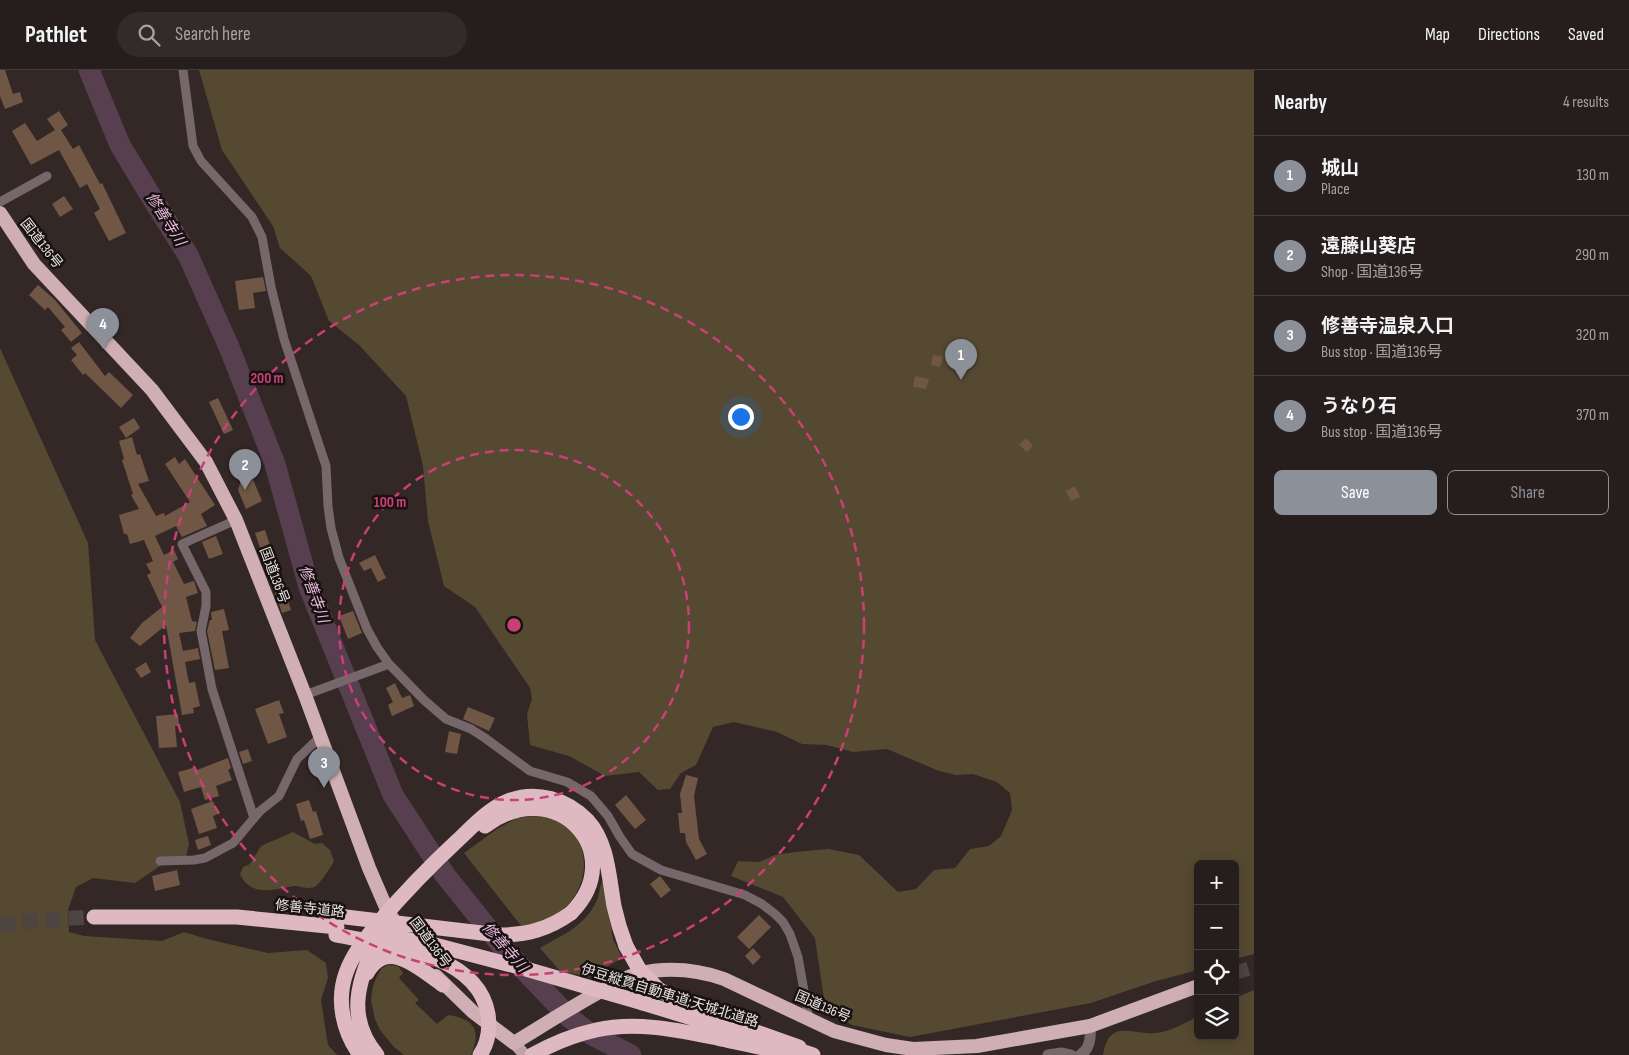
<!DOCTYPE html>
<meta charset="utf-8">
<style>
body{margin:0;font-family:"Sofia Sans Condensed","Noto Sans JP",sans-serif;background:#322b29;color:#f1f3f6}
.controls{position:absolute;right:15px;bottom:15px;display:grid;overflow:hidden;border-radius:8px;box-shadow:0 2px 12px #0003}
.controls button{width:45px;height:45px;display:grid;place-items:center;padding:0;border:0;border-bottom:1px solid #423c3b;background:#261e1c;color:#f1f3f6;font:25px sans-serif}
.you{position:absolute;left:740px;top:346px;width:18px;height:18px;margin:-12px;border:4px solid #fff;border-radius:50%;background:#1a73e8;box-shadow:0 0 0 8px #1a73e833}
.badge{display:grid;place-items:center;width:32px;height:32px;border-radius:50%;background:#8c9099;color:#fff;font-size:16px;font-weight:700}
.pin{position:absolute;translate:-50% -41px;filter:drop-shadow(0 1px 2px #0008)}
.pin::after{content:'';position:absolute;top:26px;width:18px;height:15px;background:inherit;clip-path:polygon(0 0,100% 0,50% 100%)}
.list{margin:0;padding:0;list-style:none}
h2{display:flex;justify-content:space-between;align-items:center;height:65px;margin:0;padding:0 20px;font-size:21px}
h2 small{font-size:16px;font-weight:400;color:#a4a2a3}
.list li{display:grid;grid-template-columns:32px 1fr auto;gap:15px;align-items:center;box-sizing:border-box;height:80px;padding:0 20px;border-top:1px solid #423c3b}
.list b{display:block;font-size:19px;white-space:nowrap}
.list p{margin:0;font-size:16px;white-space:nowrap;color:#a4a2a3}
.list em{font-size:16px;font-style:normal;color:#a4a2a3}
.actions{display:flex;gap:10px;padding:15px 20px}
.actions a{flex:1;padding:11px 0;border:1px solid #8c9099;border-radius:8px;text-align:center;font-size:18px;color:#8c9099}
.actions .main{background:#8c9099;color:#fff}
.icon{flex:none;width:28px;height:28px;fill:none;stroke:currentColor;stroke-width:2;stroke-linecap:round;stroke-linejoin:round}
.map{position:relative;flex:none;width:1254px;height:985px;overflow:hidden}
header{display:flex;align-items:center;gap:30px;box-sizing:border-box;height:70px;padding:0 25px;background:#261e1c;border-bottom:1px solid #423c3b}
header strong{font-size:24px}
nav{display:flex;gap:28px;margin-inline-start:auto;font-size:18px}
.search{width:350px;height:45px;background:#322b29;display:flex;align-items:center;gap:12px;box-sizing:border-box;padding:0 18px;border-radius:28px;color:#a4a2a3;font-size:19px}
main{display:flex}
aside{flex:1;background:#261e1c}
.map>svg:first-child{display:block}
</style>
<header>
<strong>Pathlet</strong>
<div class="search"><svg class="icon" aria-label="search" viewBox="0 0 24 24"><circle cx="10" cy="10" r="6"/><path d="M15 15l6 6"/></svg>Search here</div>
<nav><a>Map</a><a>Directions</a><a>Saved</a></nav>
</header>
<main>
<div class="map">
<svg width="1254" height="985" viewBox="0 0 1254 985">
<rect width="100%" height="100%" fill="#332826"/>
<path fill="#554931" d="M199 0H1254V884L1235 889V794H1198V900L1156 911 1091 933 910 967 852 955 834 945 824 929 815 868 783 827 731 806 738 791 759 792 775 785 795 782 828 779 859 785 898 822 916 819 934 800 955 798 970 779 989 776 1001 766 1012 740 1010 723 997 712 973 704 956 705 939 701 887 679 853 682 827 675 802 674 777 662 734 652 713 657 696 695 681 703 670 719 658 720 639 702 605 706 569 686 530 675 527 644 532 629 530 618 475 537 444 516 428 451 423 396 406 326 359 275 329 251 311 206 280 178 273 156 222 80Z
M0 278 88 473 95 570 180 732 189 774 186 786 167 791 135 813 93 808 76 817 68 840 69 862 84 866 162 871 184 862 207 869 268 883 307 880 326 893 328 908 321 930 328 975 337 985H0Z
M548 745C556 750 568 755 573 762 597 794 579 836 545 852 539 855 530 855 522 857L464 783 497 759 517 748Z
M293 762 315 774 322 773 330 780 334 791C331 797 321 812 316 816 306 821 301 815 293 816 274 820 250 827 240 804L243 797 250 794 261 776Z
M603 811 613 869 622 888 589 907 560 901 540 878C563 864 585 857 597 830 600 823 599 816 603 811Z
M388 895 398 896 403 903 399 908 419 930 415 933 437 954 448 945C474 949 482 960 471 985H404L394 977 380 960 375 949 371 930 373 916 377 906 382 898Z
M1254 920V985H1103C1109 948 1131 965 1155 963 1170 962 1185 953 1198 946V966H1235V928Z"/>
<g fill="none" stroke-linecap="round" stroke-linejoin="round">
<path stroke="#573f50" stroke-width="21" d="M89 0 120 75 152 128 188 185 229 277 275 394 309 517 393 725 445 805 506 881 570 948 592 965 631 985"/>
</g>
<path fill="#705745" d="M0 0H5L13 24 20 22 23 32 5 39 0 26Z
M59 41 68 55 61 60 73 79 79 75 100 114 102 113 126 163 109 171 94 143 100 139 87 114 80 118 59 80 31 95 12 61 25 53 37 71 55 60 47 49Z
M64 126 73 139 60 147 52 134Z
M263 207 266 221 253 223 255 238 239 240 235 211Z
M38 215 55 230 82 263 71 272 61 260 65 257 48 237 45 240 29 225Z
M79 272 105 306 109 302 133 325 121 338 85 303 83 305 71 290 77 285 71 278Z
M933 285 943 287 940 297 931 295Z
M915 306 929 309 926 319 913 317Z
M218 328 233 360 224 364 209 332Z
M134 348 140 358 126 368 119 357Z
M132 367 137 385 140 384 149 411 138 414 156 446 164 443 165 446 190 432 165 394 175 387 179 394 185 389 215 435 201 444 207 456 182 467 176 456 155 466 164 485 174 480 178 489 173 492 184 514 194 511 198 523 186 527 192 551 197 552 195 561 179 563 183 581 198 578 200 589 185 592 189 613 195 612 200 636 193 638 194 643 182 645 166 555 140 576 130 568 142 553 162 537 147 505 151 503 146 494 153 491 144 470 130 474 127 464H124L119 445 139 439 131 425 133 424 122 390 124 389 119 371Z
M1026 368 1033 376 1027 382 1019 375Z
M244 388 262 431 246 439 238 420 241 410 239 408Z
M1075 416 1080 427 1071 431 1066 421Z
M265 460 291 540 282 543 255 463Z
M216 466 223 484 209 489 202 472Z
M375 485 386 508 378 512 371 498 364 501 359 493Z
M224 539 229 560 222 561 229 598 215 600 207 561 210 550H212L211 542Z
M353 541 362 563 348 569 339 546Z
M146 592 151 602 141 608 135 599Z
M395 613 402 628 410 625 414 636 392 646 388 635 393 632 386 618Z
M279 630 284 643 279 644 287 667 268 674 255 639Z
M468 637 495 648 489 661 463 649Z
M178 644 179 656H175L177 677 159 678 156 646Z
M449 661 461 664 457 684 445 682Z
M248 679 252 691 243 694 239 682Z
M228 688 231 698 228 700 232 710 216 716 219 726 205 730 201 717 184 722 178 702 196 697 197 700Z
M686 705 698 708 694 726 699 769 707 784 696 790 686 772 685 763H680L678 743H682L680 724Z
M626 725 646 750 635 759 615 735Z
M309 730 313 742 316 741 323 765 310 769 304 750 301 751 296 734Z
M213 731 218 744 213 746 217 758 199 764 191 739Z
M208 766 211 775 198 780 195 770Z
M177 800 180 815 155 821 152 806Z
M660 806 671 820 661 828 650 814Z
M759 845 771 857 749 879 737 867Z
M753 878 761 887 753 895 745 886Z"/>
<g fill="none" stroke-linecap="round" stroke-linejoin="round">
<path stroke="#4e4442" stroke-width="14" stroke-dasharray="14 7" stroke-linecap="butt" d="M1235 903 1254 897"/>
<path stroke="#4e4442" stroke-width="15" stroke-dasharray="15 8" stroke-linecap="butt" d="M0 855 38 850 94 847"/>
<path stroke="#76676a" stroke-width="9" d="M183 0 193 76 201 91 252 147 262 167 271 217 284 269 326 396 328 436 331 458 339 488 367 559 377 577 389 594 424 630 446 649 471 659 485 668 530 701 567 712 591 726 608 746 620 767 632 784 661 800 745 825 762 834 775 844 783 852 790 864 798 887 809 949
M0 132 47 106
M236 450 182 474 206 522V536L201 561 212 619 254 748
M305 625 389 594
M160 791 194 790 205 788 233 773 260 741 279 726 297 689 320 667"/>
<path stroke="#76676a" stroke-width="11" d="M1048 985 1062 983 1071 985
M1080 985C1091 979 1091 966 1090 956"/>
<path stroke="#c0a2a8" stroke-width="12" d="M514 973 525 985"/>
<path stroke="#cfaeb4" stroke-width="14" d="M0 143 34 194 152 320 206 392 236 450 305 625 369 798 388 842 393 849
M436 906 473 942 514 973C542 956 570 938 599 922 611 916 623 908 637 904 666 897 695 899 724 909L834 961 886 975 913 979 977 976 1090 956 1198 916"/>
<path stroke="#deb9c1" stroke-width="15" d="M485 756C557 702 630 784 571 843
M94 847H237L337 857
M435 875 519 897
M367 903C387 867 420 899 443 915
M658 919 677 930 702 943
M643 933 757 968
M748 959 799 977
M788 977 813 985
M360 985C343 961 336 931 346 903 353 883 366 868 379 852 404 823 430 796 458 770 473 756 488 739 508 731 536 720 567 729 588 751 608 773 609 808 614 836 617 850 621 863 626 876
M377 985C342 943 362 905 380 861
M532 985C552 974 573 965 596 960 636 951 677 960 717 968 743 974 769 979 796 985"/>
<path stroke="#deb9c1" stroke-width="15" d="M337 846 499 865C527 865 549 859 571 843
M375 863 435 875
M336 865C386 875 477 882 488 944 490 958 488 973 480 985
M626 876 639 899 658 919
M519 897 643 933"/>
</g>
<g fill="none" stroke="#ca4076" stroke-width="2.5" stroke-dasharray="9 6">
<circle cx="514" cy="555" r="175"/>
<circle cx="514" cy="555" r="350"/>
</g>
<g text-anchor="middle" stroke-width="5" stroke-linejoin="round" paint-order="stroke">
<g font-size="14" fill="#eae2e0" stroke="#171211">
<text transform="translate(42 173) rotate(52)" y="5">国道136号</text>
<text transform="translate(275 505) rotate(69)" y="5">国道136号</text>
<text transform="translate(310 838) rotate(6)" y="5">修善寺道路</text>
<text transform="translate(431 872) rotate(53)" y="5">国道136号</text>
<text transform="translate(670 925) rotate(17)" y="5">伊豆縦貫自動車道;天城北道路</text>
<text transform="translate(823 936) rotate(23)" y="5">国道136号</text>
</g>
<g font-size="15" font-style="italic" fill="#ebb9dd" stroke="#171211">
<text transform="translate(166 149) rotate(58)" y="5">修善寺川</text>
<text transform="translate(314 524) rotate(70)" y="5">修善寺川</text>
<text transform="translate(505 877) rotate(49)" y="5">修善寺川</text>
</g>
</g>
<circle cx="514" cy="555" r="8" fill="#ca4076" stroke="#171211" stroke-width="2.5"/>
<g font-size="15" text-anchor="middle" font-weight="bold" fill="#ca4076" stroke="#171211" stroke-width="5" stroke-linejoin="round" paint-order="stroke">
<text x="267" y="313">200 m</text>
<text x="390" y="437">100 m</text>
</g>
</svg>
<div class="controls">
<button>+</button>
<button>−</button>
<button><svg class="icon" aria-label="locate" viewBox="0 0 24 24"><circle cx="12" cy="12" r="6"/><path d="M12 2v4M12 18v4M2 12h4M18 12h4"/></svg></button>
<button><svg class="icon" aria-label="layers" viewBox="0 0 24 24"><path d="M12 4l9 5-9 5-9-5zM3 14l9 5 9-5"/></svg></button>
</div>
<div class="you"></div>
<div class="pin badge" style="left:961px;top:310px">1</div>
<div class="pin badge" style="left:245px;top:420px">2</div>
<div class="pin badge" style="left:324px;top:718px">3</div>
<div class="pin badge" style="left:103px;top:279px">4</div>
</div>
<aside>
<h2>Nearby<small>4 results</small></h2>
<ul class="list">
<li><span class="badge">1</span><div><b>城山</b><p>Place</p></div><em>130 m</em></li>
<li><span class="badge">2</span><div><b>遠藤山葵店</b><p>Shop · 国道136号</p></div><em>290 m</em></li>
<li><span class="badge">3</span><div><b>修善寺温泉入口</b><p>Bus stop · 国道136号</p></div><em>320 m</em></li>
<li><span class="badge">4</span><div><b>うなり石</b><p>Bus stop · 国道136号</p></div><em>370 m</em></li>
</ul>
<div class="actions"><a class="main">Save</a><a>Share</a></div>
</aside>
</main>
